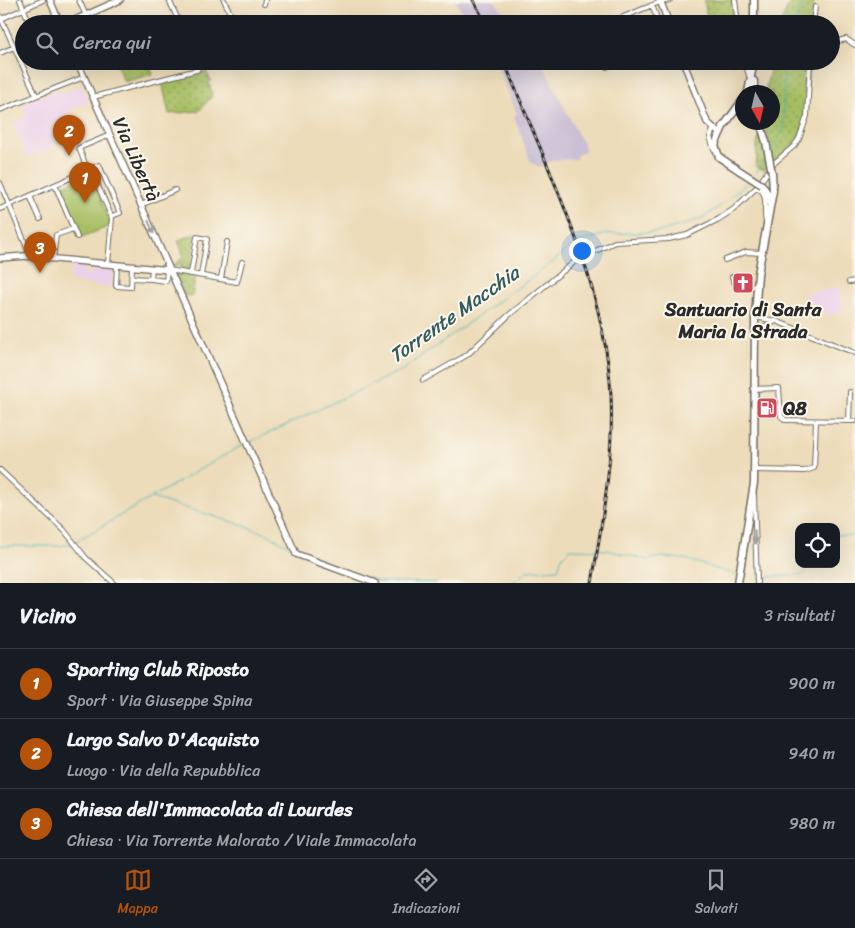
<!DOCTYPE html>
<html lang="it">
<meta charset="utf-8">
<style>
body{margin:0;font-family:Sriracha,sans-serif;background:#242831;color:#f1f3f6}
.controls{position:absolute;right:15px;bottom:15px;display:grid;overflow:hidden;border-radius:10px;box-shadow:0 5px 20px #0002}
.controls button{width:45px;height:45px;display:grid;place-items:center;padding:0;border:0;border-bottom:1px solid #363941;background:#171b24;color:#f1f3f6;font:25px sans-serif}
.compass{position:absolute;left:735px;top:85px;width:45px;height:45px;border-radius:50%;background:#171b24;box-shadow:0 5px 20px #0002;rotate:172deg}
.you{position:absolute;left:581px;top:250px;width:18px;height:18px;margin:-12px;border:4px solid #fff;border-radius:50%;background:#1a73e8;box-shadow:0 0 0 8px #1a73e833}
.badge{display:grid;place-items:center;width:32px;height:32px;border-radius:50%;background:#b45309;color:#fff;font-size:16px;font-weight:700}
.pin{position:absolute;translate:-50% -41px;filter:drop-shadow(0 1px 2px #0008)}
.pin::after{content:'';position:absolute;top:26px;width:18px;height:15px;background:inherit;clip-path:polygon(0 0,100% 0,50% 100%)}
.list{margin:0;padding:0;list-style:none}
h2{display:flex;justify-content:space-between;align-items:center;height:65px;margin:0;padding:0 20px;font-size:21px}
h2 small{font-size:16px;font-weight:400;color:#9ea1a6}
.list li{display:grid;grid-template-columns:32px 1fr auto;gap:15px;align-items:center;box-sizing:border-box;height:70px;padding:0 20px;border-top:1px solid #363941}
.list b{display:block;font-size:19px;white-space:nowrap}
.list p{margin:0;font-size:16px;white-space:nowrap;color:#9ea1a6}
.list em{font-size:16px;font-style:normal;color:#9ea1a6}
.icon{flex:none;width:28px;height:28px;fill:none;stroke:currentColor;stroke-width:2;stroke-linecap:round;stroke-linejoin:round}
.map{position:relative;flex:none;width:855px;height:583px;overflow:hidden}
.search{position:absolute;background:#171b24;box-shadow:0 5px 20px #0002;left:15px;right:15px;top:15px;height:55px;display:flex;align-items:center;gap:12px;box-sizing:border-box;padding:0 18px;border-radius:28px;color:#9ea1a6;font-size:19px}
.sheet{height:275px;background:#171b24}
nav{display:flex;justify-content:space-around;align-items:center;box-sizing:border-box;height:70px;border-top:1px solid #363941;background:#171b24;font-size:14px;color:#9ea1a6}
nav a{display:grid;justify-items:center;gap:2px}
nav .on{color:#b45309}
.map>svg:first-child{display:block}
</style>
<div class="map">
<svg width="855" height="583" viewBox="0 0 855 583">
<defs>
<pattern id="grass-dots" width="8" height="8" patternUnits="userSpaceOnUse" patternTransform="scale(1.25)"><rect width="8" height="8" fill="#a7bf64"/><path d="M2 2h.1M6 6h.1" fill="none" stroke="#889b53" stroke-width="1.8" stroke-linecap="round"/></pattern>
</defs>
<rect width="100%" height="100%" fill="#fbf7ec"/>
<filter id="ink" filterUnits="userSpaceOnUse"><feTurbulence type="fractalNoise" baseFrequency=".02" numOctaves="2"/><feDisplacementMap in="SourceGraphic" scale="10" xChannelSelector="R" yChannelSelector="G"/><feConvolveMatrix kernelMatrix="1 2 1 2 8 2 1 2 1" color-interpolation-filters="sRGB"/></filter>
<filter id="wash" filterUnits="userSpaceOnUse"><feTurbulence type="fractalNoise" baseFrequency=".0096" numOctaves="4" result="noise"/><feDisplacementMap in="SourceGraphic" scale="20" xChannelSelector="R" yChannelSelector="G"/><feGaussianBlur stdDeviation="1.12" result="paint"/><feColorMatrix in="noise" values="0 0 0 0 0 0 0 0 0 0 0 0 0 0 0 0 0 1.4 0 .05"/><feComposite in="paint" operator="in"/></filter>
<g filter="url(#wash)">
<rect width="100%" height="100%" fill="#eddcba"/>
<path fill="#ecd1ea" d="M82 85 89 102 67 111 70 118 50 126 54 146 27 158 13 122 27 116 22 104 58 90 60 94Z
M72 264 85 265 84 274H90L91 268 113 270 111 287 70 281Z
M839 287 843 307 841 312 828 315 802 295Z"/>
<path fill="#cbbfd5" d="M455 0H494L512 24H470Z
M495 61H541L586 150 576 156 577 159 554 160 539 167 531 163 514 116 517 114Z"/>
<path fill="url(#grass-dots)" stroke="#697548" d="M704 0H732L735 20 708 23Z
M791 0H814L812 24H780Z
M115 61H147L153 74 124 82Z
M772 61H809L805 121 802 130 792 147 764 170 756 166C758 154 754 146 760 136L763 144 769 140 764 123 772 122V92H765Z
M206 71 211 81 209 82 212 96 199 111 169 114 162 82Z
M195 234 190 270 181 268V265H177V267L172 266 184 257 178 240Z
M176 273 196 276 192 296 184 295Z"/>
<path fill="#a7bf64" stroke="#697548" d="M90 173 110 222 108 227 82 237 60 187Z"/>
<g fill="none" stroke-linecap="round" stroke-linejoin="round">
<path stroke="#43b3bb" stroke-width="1" d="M795 24 804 0
M771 152 784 129V61
M753 176 766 159
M248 443 404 369 549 265 574 244 606 234 658 232 686 224 704 217 719 207 749 181
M152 498 236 523 267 534 289 546
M836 535 855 536
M0 546H59L71 544 244 444
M298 550 336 566
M363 576 381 582 436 583
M759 577 803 575 813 564
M512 583 527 571 558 569 562 557 570 549 607 550 647 560 661 557 685 559 736 575"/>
</g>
</g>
<g filter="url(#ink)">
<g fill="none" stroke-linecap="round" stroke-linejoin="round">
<g stroke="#6f695d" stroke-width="6">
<path id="street" d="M20 0 30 24
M79 0 86 16
M169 0 180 24
M224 0 235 24
M735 0 738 24
M264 4 265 0
M652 5 659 24
M0 16 36 95
M1 19 43 0
M606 24 660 2 670 0
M813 24 815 7
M831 43 846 39 855 45
M0 53 24 43
M596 61 607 67 617 61
M745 61 749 76
M93 97 197 70 199 66 197 61
M0 110 84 77
M713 130 710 137 714 149
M86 166 92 172 112 218 108 264
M90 169 99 165 120 213 112 216
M0 183 31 257
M55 185 77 237
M757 187C771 196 762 209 766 222
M30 196 40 219
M141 205 175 190
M0 209 84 172 86 166 79 148 110 135
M53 259 56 235 73 229
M725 260 746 252 762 253
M117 265 116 286 131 287 132 266
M169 270 237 282 242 262
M191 273 197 237 207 239 201 275
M732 277 737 288 757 286
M132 278 151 279 152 268
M151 279 166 281 167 269
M221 279 227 242
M849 282 855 281
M755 317 776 321 855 353
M755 331 774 322
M423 380 467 355 509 315 578 259 615 242 669 239 687 235 719 219 734 209 757 187 773 164 794 146 799 139 807 116 810 61
M753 389 779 388 781 416 785 420 855 421
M849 421 850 392
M0 470 64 530 86 558 114 583
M755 470 805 471 814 468 816 421
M754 495 757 583"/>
</g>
<g stroke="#6f695d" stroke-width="8">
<path id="secondary" d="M50 0 60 24
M660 0 669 24
M66 24 120 0
M77 61 296 554 375 583
M683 61 707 122 719 133
M0 258 25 256 169 270"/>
</g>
<g stroke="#6f695d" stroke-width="9">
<path id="primary" d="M754 24V0
M754 81V92
M748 92 754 61
M760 122 766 142
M740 171 719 157 715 145 723 127 742 101
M762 185 768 194 770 202
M738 583 754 483 755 317 758 274 773 191 772 173"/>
</g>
<use href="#street" stroke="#fff" stroke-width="4"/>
<use href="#secondary" stroke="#fff" stroke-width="5.5"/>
<use href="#primary" stroke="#fff" stroke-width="6"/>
<g stroke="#2b2b2b" stroke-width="3">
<path id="rail" d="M473 0 486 24
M504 61C546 166 605 281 611 395 614 458 602 521 592 583"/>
</g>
<use href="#rail" stroke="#fbf7ec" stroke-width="1" stroke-dasharray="4" stroke-linecap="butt"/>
<g stroke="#6f695d" stroke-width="9" stroke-linecap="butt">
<path id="primary-bridge" d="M766 142 772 173
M740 171 762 185"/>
</g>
<use href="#primary-bridge" stroke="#fff" stroke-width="6"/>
</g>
<defs><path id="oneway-solid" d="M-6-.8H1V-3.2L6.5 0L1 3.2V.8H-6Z" transform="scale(1.25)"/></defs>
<g fill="#a0a0a0">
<use href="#oneway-solid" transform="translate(151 227) rotate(66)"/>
<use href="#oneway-solid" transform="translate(755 537) rotate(87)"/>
</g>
</g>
<defs>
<g id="church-square" transform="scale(1.125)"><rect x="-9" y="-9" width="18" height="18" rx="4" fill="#d1495b" stroke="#fbf7ec"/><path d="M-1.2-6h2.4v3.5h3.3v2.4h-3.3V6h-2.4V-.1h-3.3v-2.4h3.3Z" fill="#fff"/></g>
<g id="fuel-square" transform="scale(1.125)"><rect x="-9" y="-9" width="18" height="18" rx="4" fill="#d1495b" stroke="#fbf7ec"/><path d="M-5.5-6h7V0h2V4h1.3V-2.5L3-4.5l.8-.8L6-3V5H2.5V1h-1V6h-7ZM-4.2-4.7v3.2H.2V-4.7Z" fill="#fff"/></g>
</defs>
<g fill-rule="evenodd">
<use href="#church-square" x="743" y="283"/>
<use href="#fuel-square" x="767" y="408"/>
</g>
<g text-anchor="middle" stroke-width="4" stroke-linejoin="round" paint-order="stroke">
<g font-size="19" fill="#2b2b2b" stroke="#fbf7ec">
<text transform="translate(137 159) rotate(66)" y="7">Via Libertà</text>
</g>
<g font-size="19" font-weight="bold" fill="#2b2b2b" stroke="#fbf7ec">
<text x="743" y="316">Santuario di Santa<tspan x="743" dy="22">Maria la Strada</tspan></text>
<text x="783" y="415" text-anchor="start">Q8</text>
</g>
<g font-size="20" font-style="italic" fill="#335b5d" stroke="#fbf7ec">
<text transform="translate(454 314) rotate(-35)" y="7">Torrente Macchia</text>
</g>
</g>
</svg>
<div class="controls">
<button><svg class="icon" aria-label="locate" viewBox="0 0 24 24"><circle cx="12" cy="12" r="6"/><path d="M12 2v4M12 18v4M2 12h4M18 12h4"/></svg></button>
</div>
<svg class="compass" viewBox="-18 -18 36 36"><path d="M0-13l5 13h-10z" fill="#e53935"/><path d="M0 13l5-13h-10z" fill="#9ea1a6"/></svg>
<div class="you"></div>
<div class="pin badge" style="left:85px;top:203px">1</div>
<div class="pin badge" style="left:69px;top:156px">2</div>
<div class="pin badge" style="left:40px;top:273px">3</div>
<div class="search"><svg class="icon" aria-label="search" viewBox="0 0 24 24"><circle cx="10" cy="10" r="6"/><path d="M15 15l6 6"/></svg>Cerca qui</div>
</div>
<section class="sheet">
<h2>Vicino<small>3 risultati</small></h2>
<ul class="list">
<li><span class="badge">1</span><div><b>Sporting Club Riposto</b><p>Sport · Via Giuseppe Spina</p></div><em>900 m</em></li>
<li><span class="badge">2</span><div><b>Largo Salvo D'Acquisto</b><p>Luogo · Via della Repubblica</p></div><em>940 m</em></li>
<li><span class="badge">3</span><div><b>Chiesa dell'Immacolata di Lourdes</b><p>Chiesa · Via Torrente Malorato / Viale Immacolata</p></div><em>980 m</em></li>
</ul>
</section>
<nav>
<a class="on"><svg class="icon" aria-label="map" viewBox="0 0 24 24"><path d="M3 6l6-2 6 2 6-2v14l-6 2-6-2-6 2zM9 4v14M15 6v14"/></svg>Mappa</a>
<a><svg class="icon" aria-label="directions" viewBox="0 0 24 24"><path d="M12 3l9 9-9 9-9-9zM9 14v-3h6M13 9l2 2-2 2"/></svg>Indicazioni</a>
<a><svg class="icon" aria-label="saved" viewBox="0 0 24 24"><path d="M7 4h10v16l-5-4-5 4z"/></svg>Salvati</a>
</nav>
